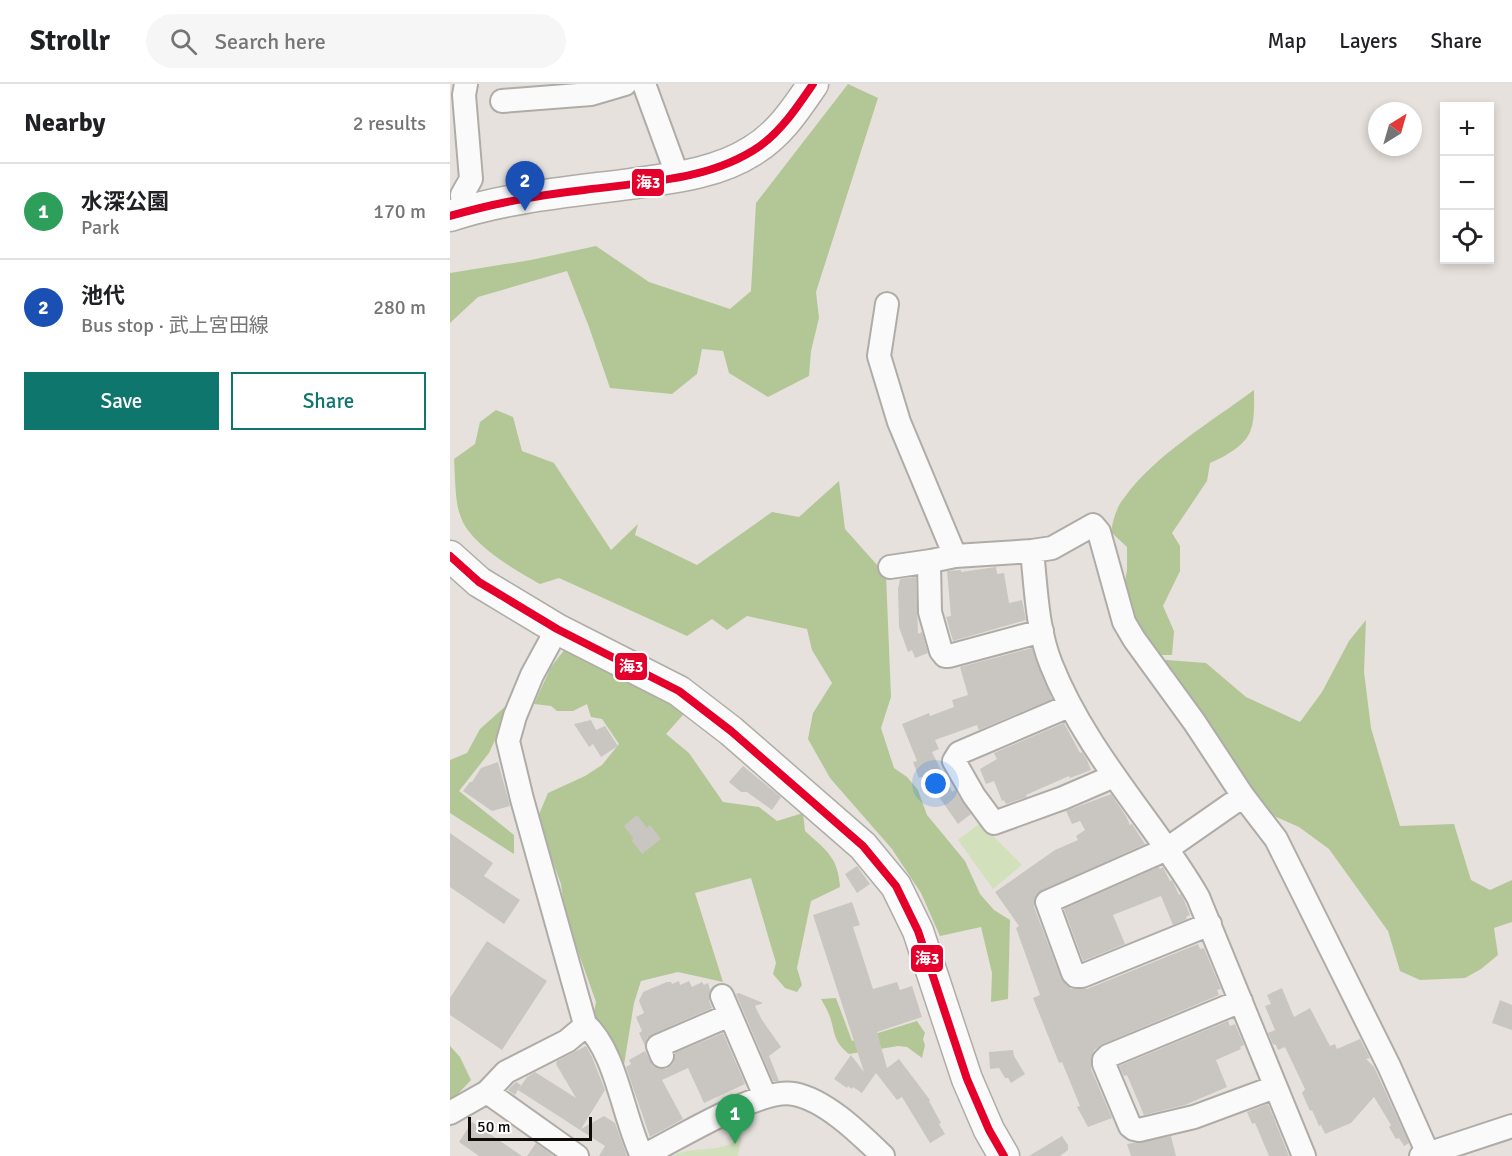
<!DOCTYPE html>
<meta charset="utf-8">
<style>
body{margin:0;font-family:Signika,"Noto Sans JP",sans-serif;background:#f6f6f6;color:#202124}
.controls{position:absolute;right:18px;top:18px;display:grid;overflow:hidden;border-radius:0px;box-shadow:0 3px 9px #0003}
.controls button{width:54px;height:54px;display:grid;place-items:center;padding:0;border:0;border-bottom:2px solid #e0e0e0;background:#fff;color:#202124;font:30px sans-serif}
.compass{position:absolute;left:918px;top:18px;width:54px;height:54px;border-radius:50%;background:#fff;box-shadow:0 3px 9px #0003;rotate:37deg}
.scale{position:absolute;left:18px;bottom:15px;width:124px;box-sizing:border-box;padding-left:6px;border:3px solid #0e0b09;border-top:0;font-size:16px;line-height:21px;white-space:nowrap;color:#0e0b09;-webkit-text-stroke:4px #fff;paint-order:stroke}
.you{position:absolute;left:486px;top:700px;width:21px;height:21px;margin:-15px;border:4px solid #fff;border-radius:50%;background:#1a73e8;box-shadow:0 0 0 9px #1a73e833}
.badge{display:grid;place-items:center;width:39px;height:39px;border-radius:50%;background:#0f766e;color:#fff;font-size:20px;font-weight:700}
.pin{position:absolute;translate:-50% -50px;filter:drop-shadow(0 2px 3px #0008)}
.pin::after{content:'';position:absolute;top:32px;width:21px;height:18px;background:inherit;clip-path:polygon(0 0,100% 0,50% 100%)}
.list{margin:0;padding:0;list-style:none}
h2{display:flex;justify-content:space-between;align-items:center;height:78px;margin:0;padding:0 24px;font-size:26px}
h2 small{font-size:20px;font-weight:400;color:#757577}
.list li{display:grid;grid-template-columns:39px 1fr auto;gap:18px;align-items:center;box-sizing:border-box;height:96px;padding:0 24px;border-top:2px solid #e0e0e0}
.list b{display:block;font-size:22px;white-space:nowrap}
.list p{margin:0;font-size:20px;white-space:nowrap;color:#757577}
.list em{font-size:20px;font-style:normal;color:#757577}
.actions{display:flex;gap:12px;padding:18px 24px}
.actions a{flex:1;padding:14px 0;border:2px solid #0f766e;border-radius:0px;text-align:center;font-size:21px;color:#0f766e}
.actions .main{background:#0f766e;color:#fff}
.icon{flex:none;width:33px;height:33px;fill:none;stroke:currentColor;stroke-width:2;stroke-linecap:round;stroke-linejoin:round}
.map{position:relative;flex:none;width:1062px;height:1072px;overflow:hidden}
header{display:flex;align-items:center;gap:36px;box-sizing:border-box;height:84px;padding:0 30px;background:#fff;border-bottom:2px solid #e0e0e0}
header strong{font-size:28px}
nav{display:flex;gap:33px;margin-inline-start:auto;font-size:21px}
.search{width:420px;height:54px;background:#f6f6f6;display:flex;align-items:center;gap:15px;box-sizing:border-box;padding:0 21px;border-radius:33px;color:#757577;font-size:22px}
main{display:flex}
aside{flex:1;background:#fff}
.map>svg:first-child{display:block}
</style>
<header>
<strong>Strollr</strong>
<div class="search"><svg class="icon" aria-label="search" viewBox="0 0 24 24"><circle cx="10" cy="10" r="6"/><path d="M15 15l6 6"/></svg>Search here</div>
<nav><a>Map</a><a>Layers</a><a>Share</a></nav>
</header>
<main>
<aside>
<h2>Nearby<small>2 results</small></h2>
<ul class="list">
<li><span class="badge" style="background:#2e9e5b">1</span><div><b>水深公園</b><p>Park</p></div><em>170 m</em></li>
<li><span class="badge" style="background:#1a4fb4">2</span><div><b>池代</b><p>Bus stop · 武上宮田線</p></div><em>280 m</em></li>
</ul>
<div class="actions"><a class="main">Save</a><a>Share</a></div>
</aside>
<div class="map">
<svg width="1062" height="1072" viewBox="0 0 1062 1072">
<rect width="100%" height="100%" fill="#e6e1dc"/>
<path fill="#d2e0bc" d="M533 737 545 754 572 781 543 805 508 756Z
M292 1050 288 1072H223C244 1060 276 1072 292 1050Z"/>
<path fill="#b3c796" d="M398 0 428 14 366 208 369 234 361 267 359 292 318 313 279 289 273 267 252 265 247 290 222 310 160 304 139 243 117 187 28 213 0 239V189L81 176 146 162 199 198 280 225 301 207 306 119Z
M804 306C804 318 805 334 801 345 797 361 774 373 760 379L757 397 722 449 730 462V487L713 522 724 547 722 571H702L672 516 677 486V463L661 448C663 436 666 424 674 414 705 371 761 338 804 306Z
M46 326 63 333 72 367 104 379 161 466 188 440 185 451 247 481 322 428 349 433 389 397 395 445 436 491 441 613 431 644 444 684 457 693 468 706 477 731 515 777 530 810 544 826 560 836 558 915 541 918 542 889 531 843 490 852 471 809 442 765 380 694 358 655 363 629 382 599 362 566 357 545 297 532 277 546 262 535 237 552 109 494 90 500C65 486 19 460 10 431 5 418 5 390 4 375L25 360 30 338Z
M916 536 914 588 921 644 950 742 1004 740 1021 796 1040 806 1062 796V838L1044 844 1048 871 1031 885 1015 894 970 896 950 887 938 847 879 765 849 743 815 728 704 575 756 579 796 613 850 638 872 608 899 557Z
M119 560 240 623 216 650 239 669 273 718 309 723 327 737 353 729 355 747C376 766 388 773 390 803L361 817 347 884 352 901 347 908 335 904 323 890 326 879 301 794 245 809 273 898 228 888 191 897 184 919 173 987 143 933 146 918 115 831 111 800 87 735 98 709 135 692 152 681 169 660 152 635 141 633 137 620 123 627H107L101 622 84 620 101 583Z
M63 617 39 669 9 707 64 751V770L0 729V676L17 669 30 645 58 620Z
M386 914 402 957 467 937 475 949 473 955 475 961 472 974 457 963 448 962 399 970C381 956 386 946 378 928 376 923 373 919 371 915Z
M0 962 10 973 21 996 5 1013 0 1016Z"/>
<path fill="#c9c6c2" d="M546 483 547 490 554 489 559 519 572 516 576 536 503 557 496 533 501 532 497 487 511 486V488Z
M464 493 466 494 468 550 472 548 478 569 465 574 462 566 458 568 449 543 448 505 450 495Z
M582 564 602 615 529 646 527 641 485 656 489 665 482 668 491 686 469 694 463 678 467 677 452 640 479 629 480 632 504 623 502 616 518 611 510 583Z
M141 636 146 646 155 642 168 662 151 673 143 660 139 663 124 640Z
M614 639 630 669 632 668 637 676 641 686 620 694 619 692 576 711 577 713 556 720 554 716 552 717 544 697 536 700 530 685 547 675 544 669Z
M48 678 60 722 42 727 13 707 20 698H22L31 684Z
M293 682 331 713 322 726 297 708H291L279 698Z
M500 703 502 708 505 706 521 730 508 740 487 710Z
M661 710 676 732 680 741 682 740 695 760 592 806 586 810 584 823 611 894 621 905H637L748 860 750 865 754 864 771 905 767 906 769 911 653 960 644 966 641 976V985L662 1034 638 1043 627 1023 630 1022 612 978 609 979 583 914 590 911 566 844 569 842 545 808 605 766 628 756 626 752 635 746 630 737 622 740 616 727Z
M187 731 197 744 200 741 211 755 192 770 182 757 183 754 174 742Z
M0 749 43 779 34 792 70 816 54 840 0 803Z
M407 782 420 800 407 809 395 790Z
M709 783 710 785 713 783 720 797 722 796 729 811 731 810 734 816 740 831 736 833 737 835 723 841 711 812 663 831 675 860 633 877 614 825Z
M402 818 410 841 403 843 423 905 447 898 450 906 462 902 472 933 427 948 437 984 449 975 480 1016 479 1017 491 1039 489 1040 495 1050 480 1059 452 1013 447 1016 426 989 412 1009 403 1003 402 1005 398 1002 397 1004 384 995 401 971 414 988 363 831Z
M37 857 97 897 52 966 0 931V914Z
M229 897 230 901 239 897 242 903 252 898 254 901 258 899 260 906 259 917 262 924 203 950 197 954 195 962 189 949 192 947 186 933 194 929 189 917 193 908 217 898H221L222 900Z
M832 904 844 933 860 924 880 962 885 960 887 965 910 955 920 974 916 975 924 983 959 1059 954 1062 949 1054 946 1055 939 1043 941 1041 924 1013 901 1039 875 1050 871 1041 869 1042 862 1026 860 1027 852 1009 855 1005 835 963 828 966 826 961 823 960 818 949 825 946 815 922 821 920 817 911Z
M289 909 313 919 305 922 312 936 331 963 319 972 329 997H323L286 910Z
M1050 916 1062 921V946L1042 939Z
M778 937 780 942 785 940 794 961 790 963 791 965 766 976 777 1003 735 1021 694 1031 677 991 674 992 669 982Z
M273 949 295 1000 254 1019 238 984 212 996 233 1035 200 1053 176 983 181 980 179 976 195 967 203 982 210 985H216L223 980 225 969Z
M136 962 142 973 155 1006 131 1045 154 1032 165 1039 177 1072H149L155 1062 68 1006 77 993 85 988 126 1014 106 980 107 977Z
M563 966 564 972 575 990 561 999 558 994H555L549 984 540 985 539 968Z
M66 998 71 1001 65 1011 58 1006Z
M818 1020 823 1032 839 1072H819L805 1039 802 1040 797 1028Z
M22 1038 72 1072H29L9 1058Z
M612 1052 618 1061V1066L610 1072H579Z
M721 1052 726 1072H681L677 1060Z
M86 1059 104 1072H77Z"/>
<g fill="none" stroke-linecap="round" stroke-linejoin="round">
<g stroke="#afaca8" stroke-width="26">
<path id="minor" d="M194 0 228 93
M52 17 141 10 175 0
M13 127 12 111 21 95 14 11 16 0
M437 220 429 272 449 338 505 472
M582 467 505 472 481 477 479 480 480 528 491 567 495 572H499L592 547
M440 483 481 477
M619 622 509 669 504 677 524 712 544 739 613 714 664 692
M760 840 632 892H626L623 889 597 818 717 765 793 712
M272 912 315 1012
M791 917 658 972 654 976V980L680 1042 684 1045 689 1046 744 1033 825 1003
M135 940C166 967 173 1033 192 1072
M212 972 208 962 280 931
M37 1008 127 1072
M0 1029 37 1008 56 988 117 957 129 947 135 940 72 715 58 657 65 632 82 591 107 545
M193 1072C226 1056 310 1003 344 1010 376 1016 410 1050 433 1072
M854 1072 748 813C732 785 713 759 694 733 659 685 623 636 601 580 587 545 586 504 582 467L602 464 643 441 649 448 674 538 684 555 745 639 793 712 826 755 939 982 979 1072
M971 1072 1062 1042"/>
</g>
<g stroke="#afaca8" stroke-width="33">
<path id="major" d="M0 132C58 113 119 108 180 100 221 94 266 90 302 67 329 51 346 25 363 0
M0 472 29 498 107 545 229 607 281 647 413 762 446 802 468 847 517 995 539 1046 554 1072"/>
</g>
<use href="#minor" stroke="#fbfafa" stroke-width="22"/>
<use href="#major" stroke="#fbfafa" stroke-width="30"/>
<g stroke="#fff" stroke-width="12">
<path id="bus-1" d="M0 132C44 119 89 111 134 106 193 98 260 97 310 62 332 46 348 22 363 0
M0 472 29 498 107 545 229 607 281 647 413 762 446 802 468 847 517 995 539 1046 554 1072"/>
</g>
<use href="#bus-1" stroke="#e4002b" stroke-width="8"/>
</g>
<g stroke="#fff" stroke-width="2">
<rect x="181" y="84" width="34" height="29" rx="6" fill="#e4002b"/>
<rect x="164" y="568" width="34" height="29" rx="6" fill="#e4002b"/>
<rect x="460" y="860" width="34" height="29" rx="6" fill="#e4002b"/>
</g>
<g font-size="16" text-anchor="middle" font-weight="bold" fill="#fff">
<text x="198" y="104">海3</text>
<text x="181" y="588">海3</text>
<text x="477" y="880">海3</text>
</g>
</svg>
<div class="controls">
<button>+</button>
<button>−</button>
<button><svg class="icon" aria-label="locate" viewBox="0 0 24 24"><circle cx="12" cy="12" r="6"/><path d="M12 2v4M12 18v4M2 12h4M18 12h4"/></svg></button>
</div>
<svg class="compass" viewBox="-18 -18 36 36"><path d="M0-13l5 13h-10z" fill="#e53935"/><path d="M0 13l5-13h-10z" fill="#757577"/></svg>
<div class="scale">50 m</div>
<div class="you"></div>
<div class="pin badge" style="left:285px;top:1060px;background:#2e9e5b">1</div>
<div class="pin badge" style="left:75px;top:127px;background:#1a4fb4">2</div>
</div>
</main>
